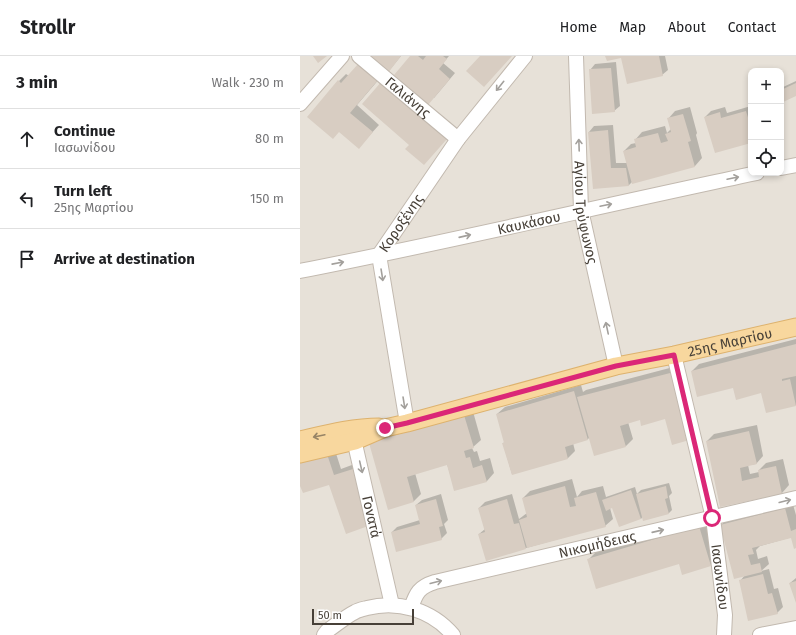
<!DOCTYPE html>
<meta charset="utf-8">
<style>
body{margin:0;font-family:"Fira Sans",sans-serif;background:#f2f2f2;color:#202124}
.controls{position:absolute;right:12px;top:12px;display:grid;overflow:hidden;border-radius:8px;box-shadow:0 2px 6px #0003}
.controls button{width:36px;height:36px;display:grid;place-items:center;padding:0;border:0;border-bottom:1px solid #e0e0e0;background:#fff;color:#202124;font:20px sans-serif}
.scale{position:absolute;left:12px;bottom:10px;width:102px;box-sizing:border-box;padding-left:4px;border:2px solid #474038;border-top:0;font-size:11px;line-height:14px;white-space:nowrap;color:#474038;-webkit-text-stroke:3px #fff;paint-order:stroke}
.stop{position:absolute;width:12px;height:12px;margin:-9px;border:3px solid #db2777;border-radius:50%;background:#fff}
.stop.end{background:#db2777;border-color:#fff;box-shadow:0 1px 4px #0008}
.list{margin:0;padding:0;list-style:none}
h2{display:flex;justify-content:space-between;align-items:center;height:52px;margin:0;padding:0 16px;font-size:17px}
h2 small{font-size:13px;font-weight:400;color:#757577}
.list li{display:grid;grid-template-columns:26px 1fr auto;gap:12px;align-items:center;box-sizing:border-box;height:60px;padding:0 16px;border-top:1px solid #e0e0e0}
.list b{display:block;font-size:15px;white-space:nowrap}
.list p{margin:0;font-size:13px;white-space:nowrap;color:#757577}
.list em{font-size:13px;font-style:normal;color:#757577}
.icon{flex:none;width:22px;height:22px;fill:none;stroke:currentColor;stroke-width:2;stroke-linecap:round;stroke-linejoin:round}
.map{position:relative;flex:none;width:496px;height:579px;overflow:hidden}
header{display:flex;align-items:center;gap:24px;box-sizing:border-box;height:56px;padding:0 20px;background:#fff;border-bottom:1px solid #e0e0e0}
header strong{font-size:19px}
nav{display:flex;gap:22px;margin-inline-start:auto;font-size:14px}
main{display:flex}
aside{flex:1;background:#fff}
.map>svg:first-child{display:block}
</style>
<header>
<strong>Strollr</strong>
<nav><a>Home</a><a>Map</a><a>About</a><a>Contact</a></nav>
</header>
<main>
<aside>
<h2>3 min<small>Walk · 230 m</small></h2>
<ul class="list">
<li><svg class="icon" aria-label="ahead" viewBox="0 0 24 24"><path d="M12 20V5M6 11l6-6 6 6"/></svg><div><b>Continue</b><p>Ιασωνίδου</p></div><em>80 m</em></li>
<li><svg class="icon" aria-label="left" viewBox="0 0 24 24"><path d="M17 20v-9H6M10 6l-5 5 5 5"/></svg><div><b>Turn left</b><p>25ης Μαρτίου</p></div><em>150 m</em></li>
<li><svg class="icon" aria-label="arrive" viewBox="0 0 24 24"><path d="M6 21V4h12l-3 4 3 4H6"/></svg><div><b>Arrive at destination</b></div></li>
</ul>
</aside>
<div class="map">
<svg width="496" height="579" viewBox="0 0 496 579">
<rect width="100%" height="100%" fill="#f4f0e9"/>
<path fill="#e7e1d8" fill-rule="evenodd" d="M0 0H496V579H0ZM451 15H481V117H451Z"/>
<path fill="#0003" d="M67 0H101L88 16 86 15 57 49 79 69 59 91 39 25 46 18 49 20Z
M112 0H149L143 7 155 17 134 42Z
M306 0H365L368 14 362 19 322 1Z
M316 6 320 50 314 55 290 14 295 8Z
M496 25V39L481 46V32Z
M451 50V86L405 61 411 55 425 51 427 57Z
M390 51 397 77 396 79 402 102 395 110 332 126 329 129 294 132 289 76 294 70 313 69 316 107H327L324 95 331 88 336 87 335 84 342 76 365 70 367 77 371 73 368 63 375 55Z
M496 283V349L467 356 462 336 433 331 392 315 399 308Z
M381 309 399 375 392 382 366 362 340 363 328 366 333 383 326 390 290 381 288 383 273 387 275 395 268 402 212 418 203 387 205 386 197 358 205 351 281 329 283 336 286 334Z
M172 352 181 384 172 392 174 396 177 395 180 405 190 402 194 417 187 425 155 434 147 408 115 417 121 438 114 445 89 452 70 387 77 380Z
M457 369 463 400 456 408 448 409 450 418 459 416V414L466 407 483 403 489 429 482 437 421 450 407 385 414 378Z
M33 388 41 413 60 406 78 461 30 427 0 426Z
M272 423 277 441 282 435 303 430 306 441 335 431 337 438 341 434 369 427 372 437 369 440 372 454 369 457 343 460 341 463 313 451 310 452 313 463 305 470 226 492 179 478 185 473 179 452 185 446 212 438 219 463 227 457 223 442 230 435Z
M141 438 148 464 144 468 147 477 141 483 92 476 97 471 120 464 116 449 122 444Z
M492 445 496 459V491L492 481 460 490 456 494 458 503 467 500 469 508 461 515 469 513 474 533 478 532 483 551 477 557 440 525 445 519 421 469 428 462Z
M406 463 418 502 410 509 288 504 296 496Z
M496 522V545L490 527Z"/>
<path fill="#d8cdc2" d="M13 0H27L18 7Z
M65 0H101L88 17Z
M110 0H118L123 4 126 0H143L147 3 139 13 150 23 128 49 94 19Z
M180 0H212L184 31 166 15Z
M305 0H359L363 20 327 28 321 2 307 5Z
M59 7 78 24 50 57 73 76 59 93 39 76 33 83 7 61 38 24 41 27Z
M311 12 315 56 292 58 289 13Z
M82 25 147 83 124 109 105 93 109 89 62 48Z
M496 27V40L481 47V34Z
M446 55 451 71V87L415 97 404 61 420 56 421 62Z
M383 58 391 85 388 86 395 111 332 128 323 95 336 91 334 83 358 77 361 87 368 85 365 78 371 76 367 62Z
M308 74 311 112H326L329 130 293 133 288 76Z
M496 288V320L482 323V325L490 323 496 350 466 357 461 337 436 344 433 332 397 341 391 315Z
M374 316 393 383 372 389 365 363 341 370 340 364 320 370 326 391 294 400 277 341Z
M274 335 288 384 265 391 268 403 212 419 202 387H204L196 358Z
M164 359 174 392 164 395 166 402 170 401 173 412 182 409 187 426 154 435 147 409 107 421 114 446 88 454 69 387Z
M449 375 457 408 440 412 442 425 459 421 458 414 476 410 482 438 420 451 406 385Z
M26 395 34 419 53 413 71 469 46 478 29 429 3 437 0 430V403Z
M265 430 270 451 276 450 274 442 296 436 306 471 227 492 219 464 227 461 222 442Z
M366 430 368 442 365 443 369 458 343 465 336 438Z
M331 434 341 463 319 471 312 452 306 455 302 444Z
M136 443 143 470 139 471 142 484 96 496 91 476 120 468 115 449Z
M207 443 214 468 219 467 226 493 186 505 178 478 185 476 178 452Z
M485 452 491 475 496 473V492L494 493 491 482 452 492 454 498 448 499 451 509 460 507 462 516 434 523 420 469Z
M399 470 411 510 382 519 379 508 296 533 287 503Z
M463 518 468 538 472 537 478 558 448 565 439 524Z
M496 525V547L489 527Z"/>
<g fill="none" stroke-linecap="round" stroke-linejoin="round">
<g stroke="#c2b9af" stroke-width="16">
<g id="minor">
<path id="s1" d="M59 0 158 83"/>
<path id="s2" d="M276 0 281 154 316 310"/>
<path d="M0 48 42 0"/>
<path d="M481 112 496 109"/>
<path id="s3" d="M0 215C153 185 305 149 457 117"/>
<path id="s4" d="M374 299 413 462 425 559 424 579"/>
<path id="s5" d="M107 367 79 199 158 83 225 0"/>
<path id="s6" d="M52 375 92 549"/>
<path id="s7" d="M111 552C116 537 119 531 135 526L496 442"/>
<path d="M24 579 27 575C36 569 45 561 55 556 58 554 63 553 67 552 98 544 132 554 153 579"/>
<path d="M460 579 496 572"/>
</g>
</g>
<g stroke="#ddb26e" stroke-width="19">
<g id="major">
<path d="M0 384C26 378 52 371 79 371"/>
<path id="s8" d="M0 398 55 385 85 372 107 367 316 310 374 299 496 271"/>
</g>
</g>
<use href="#minor" stroke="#fff" stroke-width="14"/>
<use href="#major" stroke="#f8d79e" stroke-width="17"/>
</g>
<defs><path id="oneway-shaft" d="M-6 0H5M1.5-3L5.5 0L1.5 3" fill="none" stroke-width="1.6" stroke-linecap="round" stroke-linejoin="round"/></defs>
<g stroke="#a3a09c">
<use href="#oneway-shaft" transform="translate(200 30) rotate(129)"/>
<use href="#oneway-shaft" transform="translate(279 89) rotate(-92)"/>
<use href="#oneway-shaft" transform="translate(433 122) rotate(-12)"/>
<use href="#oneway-shaft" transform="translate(306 149) rotate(-12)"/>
<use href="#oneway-shaft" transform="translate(165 180) rotate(-13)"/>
<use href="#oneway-shaft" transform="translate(38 207) rotate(-11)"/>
<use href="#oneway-shaft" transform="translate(82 219) rotate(81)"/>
<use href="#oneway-shaft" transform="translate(307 272) rotate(-102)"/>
<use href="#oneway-shaft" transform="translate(104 347) rotate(81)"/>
<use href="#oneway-shaft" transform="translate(61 411) rotate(77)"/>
<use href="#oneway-shaft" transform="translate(485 445) rotate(-14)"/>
<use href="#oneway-shaft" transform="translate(358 475) rotate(-13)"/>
<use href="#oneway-shaft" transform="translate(136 526) rotate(-14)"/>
</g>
<use stroke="#978466" href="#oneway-shaft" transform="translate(19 380) rotate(168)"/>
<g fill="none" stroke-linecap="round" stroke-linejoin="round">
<path stroke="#db2777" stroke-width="5" d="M85 372 107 367 316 310 374 299 412 462"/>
</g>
<g text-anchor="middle" stroke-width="3" stroke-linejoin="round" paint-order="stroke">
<g font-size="14" fill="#474038" stroke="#fff">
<text dy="5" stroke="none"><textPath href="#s1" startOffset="64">Γαλιάνης</textPath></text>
<text dy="5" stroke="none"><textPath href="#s2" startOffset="157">Αγίου Τρύφωνος</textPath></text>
<text dy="5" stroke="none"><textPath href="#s3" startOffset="234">Καυκάσου</textPath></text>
<text dy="5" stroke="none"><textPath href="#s5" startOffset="209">Κοροξένης</textPath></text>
<text dy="5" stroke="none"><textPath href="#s8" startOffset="445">25ης Μαρτίου</textPath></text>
<text dy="5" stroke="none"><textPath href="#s6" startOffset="88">Γονατά</textPath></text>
<text dy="5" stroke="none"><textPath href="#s7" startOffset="204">Νικομήδειας</textPath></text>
<text dy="5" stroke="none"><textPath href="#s4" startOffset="227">Ιασωνίδου</textPath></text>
</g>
</g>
</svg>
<div class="controls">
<button>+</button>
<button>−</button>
<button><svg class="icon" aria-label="locate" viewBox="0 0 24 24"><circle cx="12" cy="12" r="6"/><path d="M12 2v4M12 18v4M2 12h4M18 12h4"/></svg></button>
</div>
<div class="scale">50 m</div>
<div class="stop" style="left:412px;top:462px"></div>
<div class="stop end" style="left:85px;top:372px"></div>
</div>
</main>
